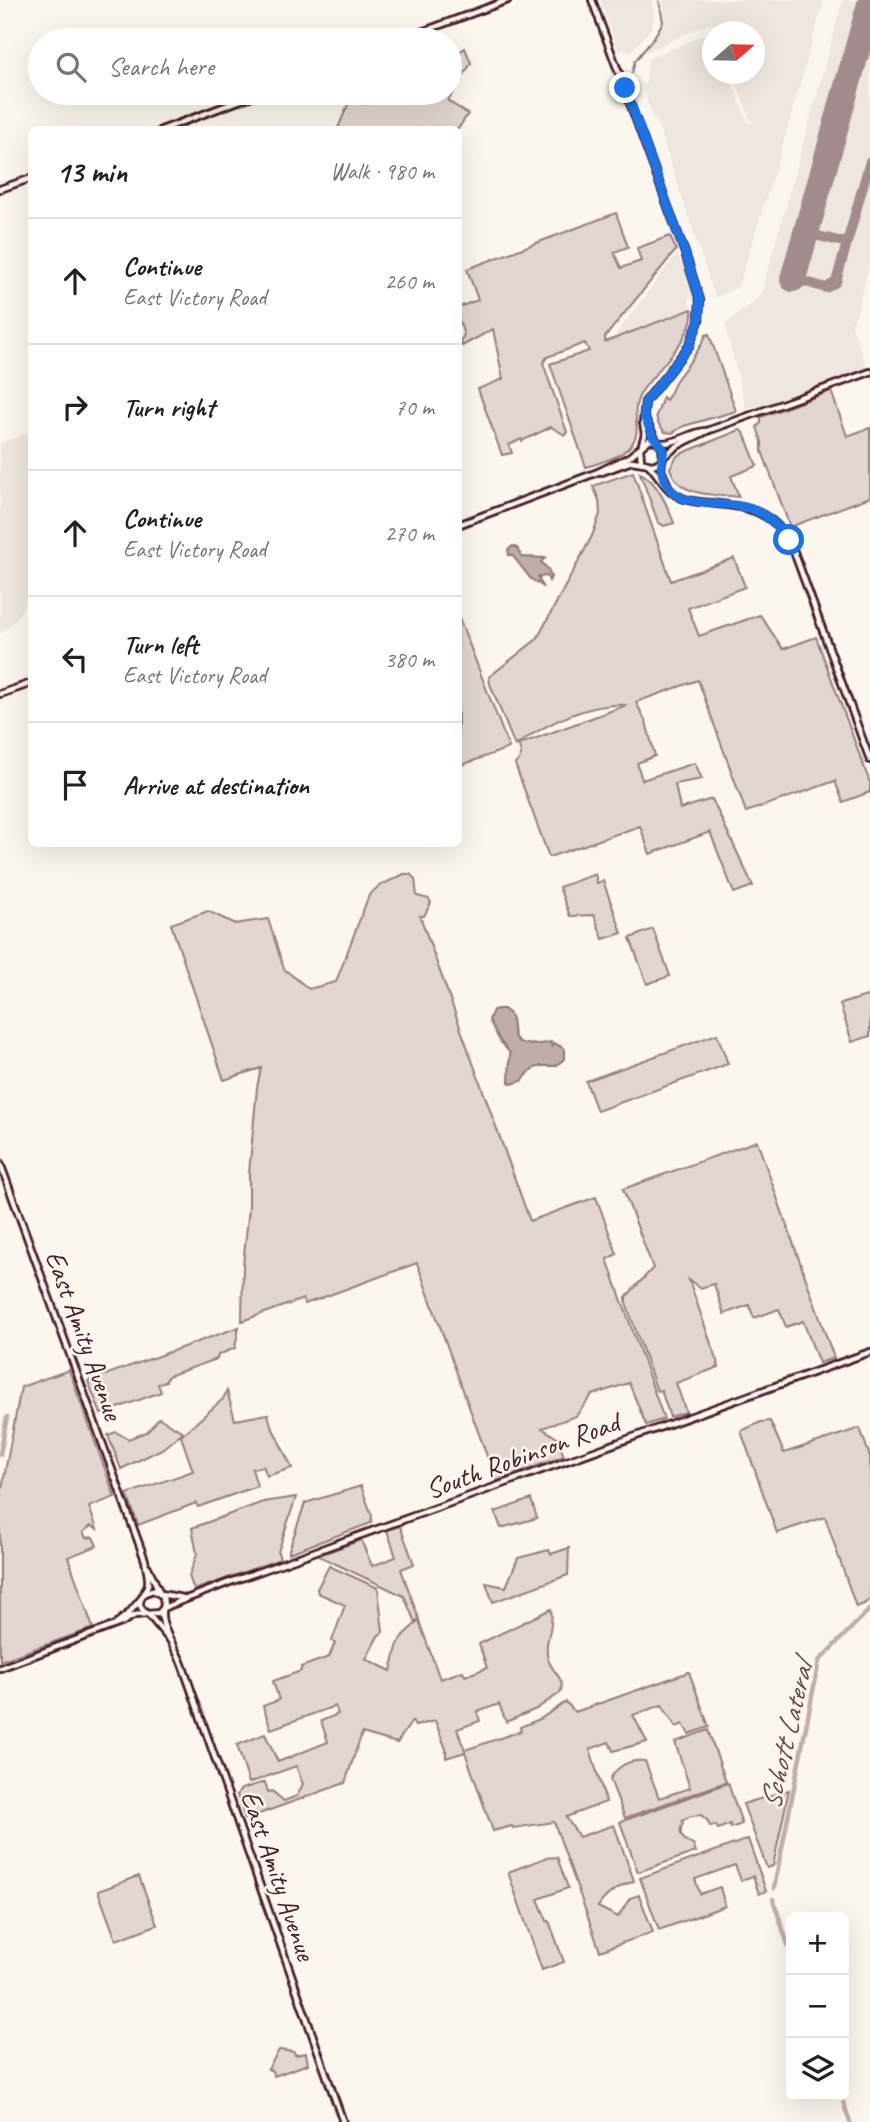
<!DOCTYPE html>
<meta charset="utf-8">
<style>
body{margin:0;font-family:Caveat,sans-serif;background:#f6f6f6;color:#202124}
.controls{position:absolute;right:21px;bottom:21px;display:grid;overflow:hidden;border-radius:10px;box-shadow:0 7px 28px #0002}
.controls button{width:63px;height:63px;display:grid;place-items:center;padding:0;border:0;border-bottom:2px solid #e0e0e0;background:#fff;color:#202124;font:35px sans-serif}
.compass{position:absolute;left:702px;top:21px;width:63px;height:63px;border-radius:50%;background:#fff;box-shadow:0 7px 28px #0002;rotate:70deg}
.stop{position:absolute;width:21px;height:21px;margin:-16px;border:5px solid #1a73e8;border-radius:50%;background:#fff}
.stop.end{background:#1a73e8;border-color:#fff;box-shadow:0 2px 7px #0008}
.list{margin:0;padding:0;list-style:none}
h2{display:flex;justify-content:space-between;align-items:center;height:91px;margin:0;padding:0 28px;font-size:30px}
h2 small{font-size:23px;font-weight:400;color:#757577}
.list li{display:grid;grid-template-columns:46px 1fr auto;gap:21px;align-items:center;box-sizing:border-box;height:126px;padding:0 28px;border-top:2px solid #e0e0e0}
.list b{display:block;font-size:26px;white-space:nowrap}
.list p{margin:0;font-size:23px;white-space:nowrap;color:#757577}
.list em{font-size:23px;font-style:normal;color:#757577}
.icon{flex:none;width:38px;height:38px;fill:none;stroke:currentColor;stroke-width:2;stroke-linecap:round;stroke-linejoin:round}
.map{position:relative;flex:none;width:870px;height:2122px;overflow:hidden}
.search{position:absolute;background:#fff;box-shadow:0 7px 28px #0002;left:28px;top:28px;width:434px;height:77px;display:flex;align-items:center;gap:18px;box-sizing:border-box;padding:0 24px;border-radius:38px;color:#757577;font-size:26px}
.panel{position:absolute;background:#fff;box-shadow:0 7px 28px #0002;left:28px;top:126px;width:434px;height:721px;border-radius:10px}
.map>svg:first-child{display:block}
</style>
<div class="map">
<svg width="870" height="2122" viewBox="0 0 870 2122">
<rect width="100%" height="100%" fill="#fbf7ec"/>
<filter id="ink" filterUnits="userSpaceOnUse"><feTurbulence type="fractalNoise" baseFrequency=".0143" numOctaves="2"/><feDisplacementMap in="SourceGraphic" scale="14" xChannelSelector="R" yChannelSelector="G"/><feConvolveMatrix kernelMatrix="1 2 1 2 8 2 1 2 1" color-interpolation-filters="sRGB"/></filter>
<g filter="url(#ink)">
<path fill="#eee7de" d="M600 0H652L654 17 651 29 630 53 625 49 619 53Z
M661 0H824L781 151 738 287 715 297 656 119H653L642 85 646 83 648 59 713 31 712 74H729L748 123 751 122 733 74H754V32L716 31 712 22 645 53 663 23 664 12Z
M843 0H870V263L854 321 851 322 867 368 767 405 746 408 725 325 761 295Z
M677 254 680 262H683L695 296 688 299 692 309 615 339 616 334Z
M31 432V593L15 621 0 634V443Z"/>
<path fill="#e2d7d0" stroke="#967b7e" stroke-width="2" fill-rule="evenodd" d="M450 42 454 49 459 52 465 48 471 63 448 101 468 114 458 129H335L338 128 349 102 357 99 360 103 368 104 376 96 375 93H450Z
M616 213 628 247 614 252 621 268 641 261 637 248 670 236 676 250 605 337V342L692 309C696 335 656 370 642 391 628 413 643 427 633 442 624 457 602 462 586 467L550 364 589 351 585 343 547 357 543 363 567 432 565 435 551 427 522 441 521 439 509 445 512 453 502 455 478 389 503 379 493 329 462 346 460 341 464 335 459 320V307L478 300 467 269Z
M709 334 736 411 684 426 672 433 665 432 658 423 656 415C660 409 660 404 663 397L666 400C671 394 673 386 677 379 688 364 699 352 706 335Z
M831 391 847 436 870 428V497L790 527 762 451V442L757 427 761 423V417Z
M740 430 744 433 757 466 731 476 739 497C713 494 679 498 670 468L677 456 685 452Z
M633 472 671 581 734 558 745 587 688 608 699 636 760 615 783 649 816 637 870 783V792L843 802 835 781 746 812 698 680 636 702 646 722 655 756 637 763 642 780 695 763 702 779 675 784 680 809 712 799 753 886 734 893 710 832 650 854 640 826 549 857 515 764C523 757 522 753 518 744L515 746 490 684 489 677 537 639 592 536 600 514 599 500 593 486ZM627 705 520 744 519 743C550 722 588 703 627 705Z
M640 473C657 480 668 507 674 523L664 526 658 522Z
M458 615 509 748 459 766H458Z
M404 874H410L415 879 417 896 429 899 431 903 424 916H420L530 1221 596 1197 617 1254 607 1259 664 1419 646 1425 629 1383 592 1395 576 1416 542 1428 557 1438 564 1456 496 1481 417 1263 305 1304 303 1299 242 1321 243 1265 249 1207V1173L257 1088 261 1068 224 1080 171 924 208 911 235 924 268 919 284 969 309 989 336 982 369 895 379 886Z
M595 874 597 883 603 881 622 933 603 939 594 915 570 916 559 887Z
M653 929 670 976 647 984 630 938Z
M870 995V1036L852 1042 840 1004Z
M717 1034 728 1064 597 1111 586 1081Z
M757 1141 834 1358 819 1363 803 1321 786 1327 779 1309 754 1318 749 1305 724 1314 714 1284 700 1288 689 1280 719 1367 676 1383 686 1412 670 1417 661 1390 657 1391 626 1303V1297L653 1268 623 1189Z
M239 1327 235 1348 218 1355 217 1359 168 1376 166 1381 158 1384 161 1392 101 1414 88 1381Z
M69 1370 115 1497 89 1507 97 1529 91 1526 83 1532 86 1538 93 1537 97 1546 68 1557 93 1628 0 1661V1499L21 1387Z
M227 1391 235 1420 268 1414 271 1425 292 1468 267 1476 263 1466 252 1469 257 1486 198 1507 196 1503 138 1525 127 1494 193 1471 181 1436 223 1399Z
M159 1418 183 1432 162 1449 121 1469 108 1435 116 1432 128 1439 147 1432Z
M770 1421 784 1453 860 1428 870 1457V1599L864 1604 856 1607 825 1517 777 1533 741 1431 761 1422Z
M361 1486 372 1516 371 1523 289 1553V1550L305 1503Z
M296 1497 278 1552 280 1559 194 1590 189 1576 197 1554 192 1528 263 1502Z
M531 1499 537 1518 501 1528 495 1512Z
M400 1526 414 1564 401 1569 419 1619 415 1622 404 1596 321 1557 320 1555 361 1540 372 1566 396 1557 387 1530Z
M569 1548 568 1575 493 1602 486 1583 506 1587 518 1558 549 1550 551 1554Z
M329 1566 378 1588 383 1632 378 1636 366 1659 391 1671C399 1641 394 1642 419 1621L440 1679 463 1671 465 1676 487 1668 479 1644 551 1609C555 1626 543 1641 548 1659 551 1671 567 1679 560 1693L536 1709 506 1722 499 1704 477 1712 480 1721 457 1729 465 1750 521 1731 520 1727 540 1719 566 1702 575 1712 689 1672 709 1727 689 1734 683 1724 676 1727 662 1705 633 1715 647 1742 613 1751 609 1742 590 1749 606 1802 566 1817 579 1837 614 1825 634 1881C620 1886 606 1893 598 1907L618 1917 630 1898 639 1895 653 1932 600 1951 554 1822 513 1828 512 1826 493 1831 465 1752 446 1758V1749L435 1721 415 1726 412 1721 397 1743 362 1733 345 1783 245 1819 237 1795 241 1789 265 1782 268 1792 272 1791 284 1801 297 1796 303 1784 296 1766 249 1783 237 1745 265 1734 278 1762 328 1742 321 1721 338 1714 335 1706 271 1729 263 1706 279 1700 273 1681 301 1671V1667L329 1657 335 1643 332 1641 345 1605 318 1593 317 1589Z
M708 1730 726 1782 625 1818 610 1779C618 1765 629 1759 645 1761L659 1798 690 1788 675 1742Z
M728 1783 742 1824 731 1828 730 1824 718 1829 716 1825 710 1826 707 1820 701 1815 691 1816 682 1821 683 1823C677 1834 683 1840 693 1845L696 1852 638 1872 620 1822Z
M789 1790 773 1866 767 1868 743 1804Z
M748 1839 766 1891 759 1894 753 1876 741 1880 735 1865 695 1879 700 1894 720 1887 725 1906 659 1930 640 1878Z
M557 1857 568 1888 538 1899 547 1921H549L564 1962 542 1970 508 1872 545 1858Z
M139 1876 157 1925 116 1940 98 1891Z
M279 2050 294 2052 295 2055 306 2053 308 2064 274 2076 272 2071 268 2069Z"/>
<path fill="#bfadaa" stroke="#907477" stroke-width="2" d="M513 546 517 548 522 557 545 558 541 562 548 569 551 577 549 581 547 576 538 577 542 586 531 579 512 555H509L508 550Z
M498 1009H504C516 1018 511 1023 514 1035 518 1049 541 1044 551 1042L552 1047 554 1043 562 1047 564 1050V1059L556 1066H541L532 1069 522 1081 512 1084 509 1082 510 1053 500 1041 489 1020 493 1010Z"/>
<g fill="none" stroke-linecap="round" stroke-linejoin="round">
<path stroke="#907477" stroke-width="2" d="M632 73 635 61 653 39 663 22 659 0"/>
<path stroke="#bfadaa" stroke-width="4.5" d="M0 1454 7 1417
M774 1888 819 1661 870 1609
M773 1899 791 1954
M841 2096 850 2122"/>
<path stroke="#a28b8c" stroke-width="10" d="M806 233 847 243
M795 274 803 281 826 288 836 282 870 161"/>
<path stroke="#a28b8c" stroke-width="26" d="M793 279 870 4"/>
<g stroke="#4a1f2b" stroke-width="10">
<path id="secondary" d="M592 0 685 253 700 300 699 321 689 346 645 402 643 423 645 434 642 444
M400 40 508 0
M161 130 260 93
M0 189 32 178
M644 417 656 440
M661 443C677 444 690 432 706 431
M664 456 679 445 707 431 870 372
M662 459 661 470 670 490
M648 464C660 476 666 492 682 498 691 502 700 502 709 503 748 507 775 510 793 549L870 760
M602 472 632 461 644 463
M458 525 598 472 629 457 649 440 657 441 662 446 663 458C657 466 648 467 641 460L640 448
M0 694 32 683
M0 1163 145 1560C146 1568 149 1576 148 1584 145 1597 132 1602 147 1614L159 1613 164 1607 163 1596 153 1590 145 1593
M148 1567 159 1591
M161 1594 183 1598
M163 1608 230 1582 870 1352
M162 1611C160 1628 176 1648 182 1664L343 2122
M149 1615 168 1638
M117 1623 129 1613 140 1600
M0 1668 121 1623 135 1615 146 1614"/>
</g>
<use href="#secondary" stroke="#fbf7ec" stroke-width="4.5"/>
</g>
</g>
<g fill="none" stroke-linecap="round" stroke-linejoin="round" filter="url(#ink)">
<path stroke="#1a73e8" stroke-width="9" d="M625 88 685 253 700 300 699 321 689 346 645 402 644 416 653 436 664 450C663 457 660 464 662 472 671 514 721 498 752 509 768 515 779 526 789 540"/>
</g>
<g text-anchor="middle" stroke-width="5" stroke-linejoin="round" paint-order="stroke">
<g font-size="28" fill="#4a1f2b" stroke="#fbf7ec">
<text transform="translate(85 1335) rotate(70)" y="10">East Amity Avenue</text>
<text transform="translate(522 1455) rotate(-20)" y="10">South Robinson Road</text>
<text transform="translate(279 1875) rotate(71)" y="10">East Amity Avenue</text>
</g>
<g font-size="30" font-style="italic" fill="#6d4a51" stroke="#fbf7ec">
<text transform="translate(786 1736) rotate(-77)" y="10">Schott Lateral</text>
</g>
</g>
</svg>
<div class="controls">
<button>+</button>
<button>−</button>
<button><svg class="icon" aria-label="layers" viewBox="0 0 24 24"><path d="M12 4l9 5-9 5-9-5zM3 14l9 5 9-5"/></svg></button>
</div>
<svg class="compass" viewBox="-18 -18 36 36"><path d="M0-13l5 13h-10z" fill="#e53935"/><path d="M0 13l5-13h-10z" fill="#757577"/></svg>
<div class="stop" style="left:789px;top:540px"></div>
<div class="stop end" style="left:625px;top:88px"></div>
<div class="search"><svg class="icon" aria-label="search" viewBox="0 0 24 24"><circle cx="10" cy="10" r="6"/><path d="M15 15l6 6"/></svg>Search here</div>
<section class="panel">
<h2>13 min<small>Walk · 980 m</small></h2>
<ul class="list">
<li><svg class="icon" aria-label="ahead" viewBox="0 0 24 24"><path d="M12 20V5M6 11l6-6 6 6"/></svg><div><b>Continue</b><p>East Victory Road</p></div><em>260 m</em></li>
<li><svg class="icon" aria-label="right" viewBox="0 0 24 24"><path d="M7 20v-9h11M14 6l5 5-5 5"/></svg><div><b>Turn right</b></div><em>70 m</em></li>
<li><svg class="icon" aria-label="ahead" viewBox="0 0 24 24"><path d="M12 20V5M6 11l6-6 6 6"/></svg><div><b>Continue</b><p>East Victory Road</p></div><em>270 m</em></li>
<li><svg class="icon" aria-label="left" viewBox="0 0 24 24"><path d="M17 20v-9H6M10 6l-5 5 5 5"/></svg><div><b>Turn left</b><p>East Victory Road</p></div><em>380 m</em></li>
<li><svg class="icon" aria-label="arrive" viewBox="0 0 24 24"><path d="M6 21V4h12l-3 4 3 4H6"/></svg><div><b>Arrive at destination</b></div></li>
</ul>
</section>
</div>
